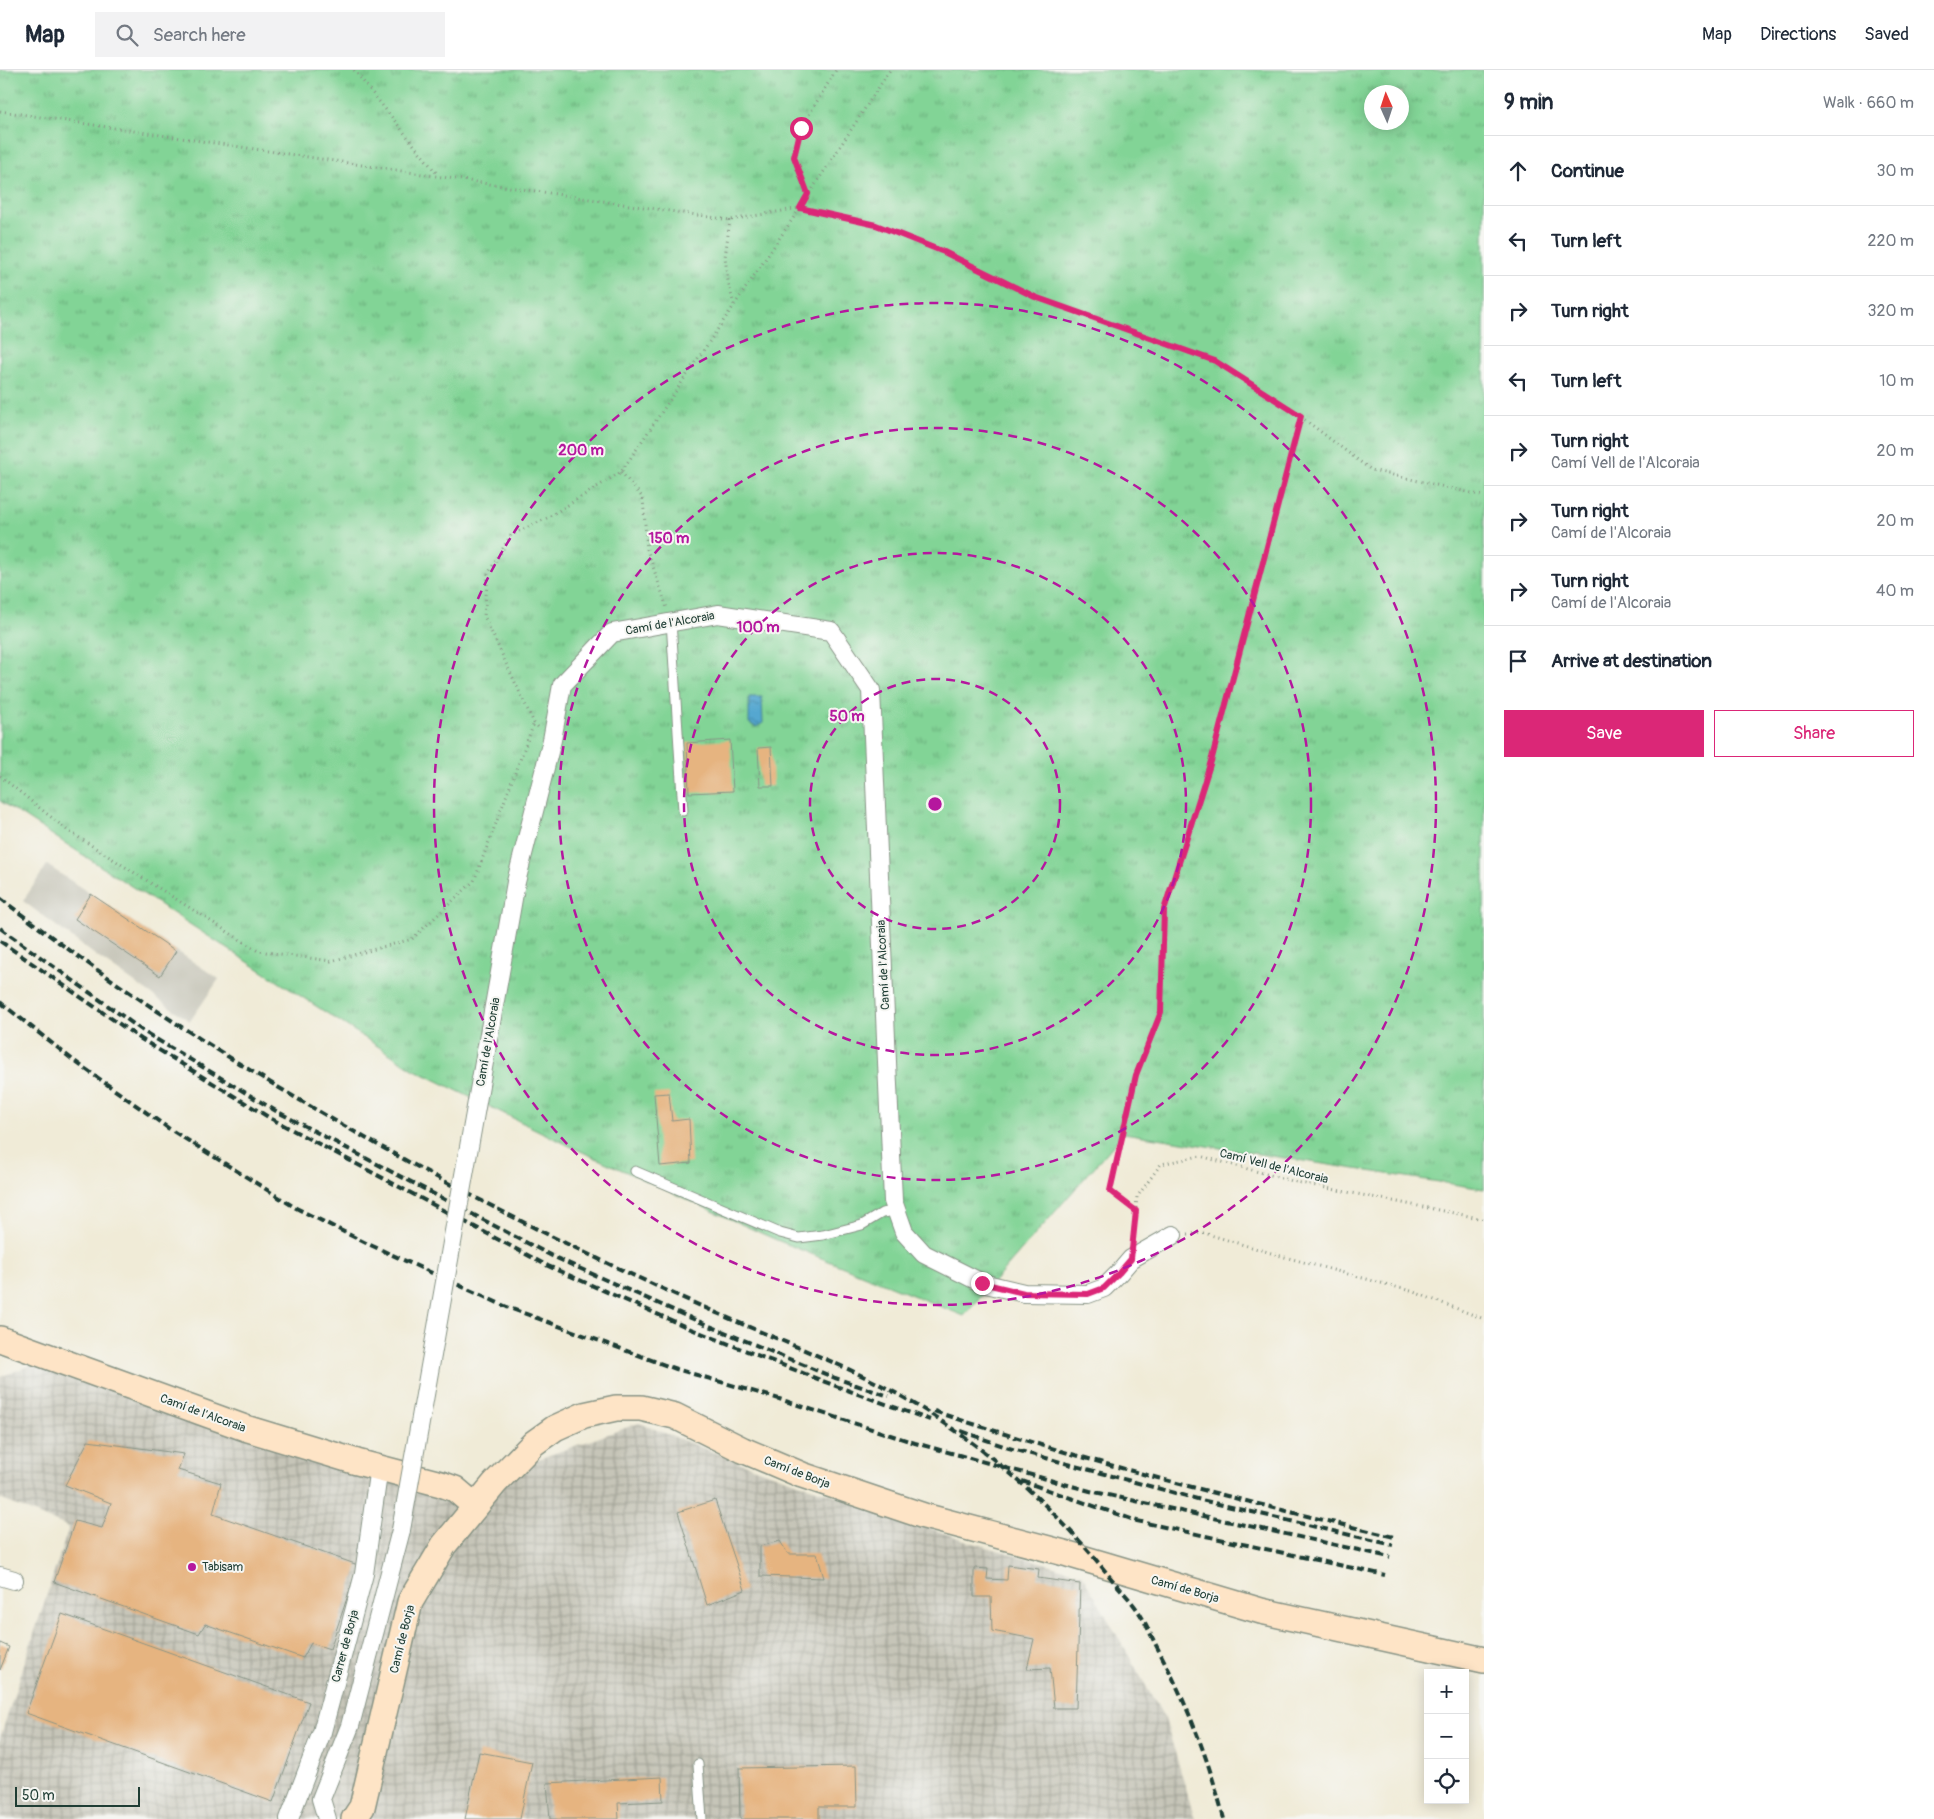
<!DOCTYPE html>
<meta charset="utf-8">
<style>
body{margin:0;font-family:Pangolin,sans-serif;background:#f2f2f3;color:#1f2937}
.controls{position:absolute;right:15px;bottom:15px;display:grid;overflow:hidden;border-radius:0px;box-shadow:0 2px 12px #0003}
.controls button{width:45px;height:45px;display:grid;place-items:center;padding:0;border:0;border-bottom:1px solid #e0e1e3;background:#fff;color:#1f2937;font:25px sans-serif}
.compass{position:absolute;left:1364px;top:15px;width:45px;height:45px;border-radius:50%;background:#fff;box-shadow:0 2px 12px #0003;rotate:357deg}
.scale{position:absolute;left:15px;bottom:12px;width:125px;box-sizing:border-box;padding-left:5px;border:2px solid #1f3d34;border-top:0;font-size:14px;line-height:18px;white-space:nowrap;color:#1f3d34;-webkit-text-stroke:4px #f6f6f2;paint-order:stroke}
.stop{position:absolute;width:15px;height:15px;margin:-11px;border:4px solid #db2777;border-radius:50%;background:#fff}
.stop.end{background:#db2777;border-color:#fff;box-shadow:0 1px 5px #0008}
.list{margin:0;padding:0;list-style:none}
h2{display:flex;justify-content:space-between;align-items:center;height:65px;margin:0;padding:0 20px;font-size:21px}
h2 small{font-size:16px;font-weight:400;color:#747a83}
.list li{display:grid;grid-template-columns:32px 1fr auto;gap:15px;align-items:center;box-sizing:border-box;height:70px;padding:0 20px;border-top:1px solid #e0e1e3}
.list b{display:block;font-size:19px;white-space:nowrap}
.list p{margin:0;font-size:16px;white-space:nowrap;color:#747a83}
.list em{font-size:16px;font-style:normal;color:#747a83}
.actions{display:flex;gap:10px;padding:15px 20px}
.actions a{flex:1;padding:11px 0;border:1px solid #db2777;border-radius:0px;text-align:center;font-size:18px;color:#db2777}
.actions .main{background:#db2777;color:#fff}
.icon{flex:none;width:28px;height:28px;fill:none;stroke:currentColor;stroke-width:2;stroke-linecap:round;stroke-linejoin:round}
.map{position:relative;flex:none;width:1484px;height:1749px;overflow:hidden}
header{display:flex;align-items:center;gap:30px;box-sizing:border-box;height:70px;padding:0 25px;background:#fff;border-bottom:1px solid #e0e1e3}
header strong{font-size:24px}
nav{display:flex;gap:28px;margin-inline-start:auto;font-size:18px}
.search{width:350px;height:45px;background:#f2f2f3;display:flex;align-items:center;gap:12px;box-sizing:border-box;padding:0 18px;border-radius:0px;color:#747a83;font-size:19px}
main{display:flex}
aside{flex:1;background:#fff}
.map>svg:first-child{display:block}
</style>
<header>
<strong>Map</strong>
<div class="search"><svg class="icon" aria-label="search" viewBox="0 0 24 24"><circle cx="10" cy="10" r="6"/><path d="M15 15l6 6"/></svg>Search here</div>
<nav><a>Map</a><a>Directions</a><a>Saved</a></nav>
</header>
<main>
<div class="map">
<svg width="1484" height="1749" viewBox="0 0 1484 1749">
<defs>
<pattern id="industrial-grid" width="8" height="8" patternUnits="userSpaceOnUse" patternTransform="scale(1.25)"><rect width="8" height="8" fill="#c6c5b8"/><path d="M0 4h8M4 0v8" fill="none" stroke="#a0a196"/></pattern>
<pattern id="grass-tufts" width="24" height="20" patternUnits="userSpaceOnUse" patternTransform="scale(1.25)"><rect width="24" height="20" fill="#82d496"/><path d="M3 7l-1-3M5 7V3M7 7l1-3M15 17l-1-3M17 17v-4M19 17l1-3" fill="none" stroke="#6aad7b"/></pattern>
<pattern id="water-ripples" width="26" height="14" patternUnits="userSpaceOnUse" patternTransform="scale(1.25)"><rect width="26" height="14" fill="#54a7d0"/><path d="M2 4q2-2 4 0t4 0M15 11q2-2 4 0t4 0" fill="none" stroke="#4589aa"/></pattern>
</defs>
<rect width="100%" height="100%" fill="#f6f6f2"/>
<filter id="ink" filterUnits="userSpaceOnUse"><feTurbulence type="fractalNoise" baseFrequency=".02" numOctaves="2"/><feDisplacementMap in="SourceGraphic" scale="10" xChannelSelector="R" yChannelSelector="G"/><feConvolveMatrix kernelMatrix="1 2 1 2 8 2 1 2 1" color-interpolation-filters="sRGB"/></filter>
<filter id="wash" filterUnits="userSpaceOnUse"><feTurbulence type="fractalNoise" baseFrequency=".0096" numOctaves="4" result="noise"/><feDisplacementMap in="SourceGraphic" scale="20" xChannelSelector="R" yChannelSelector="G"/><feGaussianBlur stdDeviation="1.12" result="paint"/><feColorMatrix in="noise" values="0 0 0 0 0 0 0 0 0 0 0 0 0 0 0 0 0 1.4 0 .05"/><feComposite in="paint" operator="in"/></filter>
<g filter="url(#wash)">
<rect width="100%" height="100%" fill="#f0ebd7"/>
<path fill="url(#industrial-grid)" d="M34 1294 455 1419 639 1353 752 1397 973 1473 1082 1504 1165 1649 1195 1749H0V1668L69 1457 0 1429V1307Z"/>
<path fill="#c6c5b8" d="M47 795 219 909 190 951 99 888 23 831Z"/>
<path fill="url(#grass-tufts)" stroke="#508865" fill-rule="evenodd" d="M0 0H1484V1119L1124 1063 964 1246 772 1168 576 1079 413 999 0 731ZM1372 22H1402V52H1372Z"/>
<path fill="url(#water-ripples)" stroke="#3a7282" d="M749 627H762L763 653 756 657 749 653Z"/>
<g id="blocks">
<path fill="#e6b480" d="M730 670 733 721 689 723 687 673Z
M771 677 773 716H760L758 678Z
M91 824 176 881 160 906 75 849Z
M669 1023 672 1051 689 1049 691 1093 660 1096 654 1024Z
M88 1371 184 1384 178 1400 221 1413 213 1444 358 1495 330 1579 311 1573 303 1588 205 1554 199 1564 54 1512 75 1451 102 1458 111 1433 65 1415Z
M715 1430 745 1520 707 1535 678 1442Z
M780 1471 788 1484H817L824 1508 760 1506V1476Z
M1008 1495 1039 1499 1038 1508 1080 1514 1076 1638H1054L1050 1598 1027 1599 1034 1569 992 1561 991 1527H974V1498L988 1499 987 1509 1007 1510Z
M62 1544 309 1632 273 1732 26 1643Z
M0 1573 9 1577 0 1600Z
M479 1682 532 1692 520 1749H465Z
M856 1696 857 1737H819V1749H740L739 1698Z
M662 1707 663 1731 618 1733 619 1749H550L547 1713Z"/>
</g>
</g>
<g filter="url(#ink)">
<use href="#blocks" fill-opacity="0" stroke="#889486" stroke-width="1"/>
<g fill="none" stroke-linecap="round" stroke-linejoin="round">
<g stroke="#889486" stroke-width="11">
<path id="lane" d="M671 551 683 741
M635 1101 780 1163 799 1168 823 1165 862 1155 882 1143 895 1141
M698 1694 702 1749"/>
</g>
<g stroke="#889486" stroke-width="20">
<path id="street" d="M516 812 552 670 562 615 612 563 718 544 831 561 871 620 893 1131 904 1162 924 1184 982 1213 1024 1223 1088 1224 1104 1218 1119 1203 1131 1189 1173 1165
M0 1506 14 1510
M289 1749 322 1662 364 1504 379 1397
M327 1749 321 1729 350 1656 401 1460"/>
</g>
<g stroke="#889486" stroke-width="28">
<path id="secondary" d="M0 1269 245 1358 357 1392 441 1414 455 1419 475 1436
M354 1749 362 1737 410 1532 444 1475 495 1413 534 1373 555 1358 584 1345 616 1338H641L675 1346 743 1380 802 1405 924 1446 1068 1484 1261 1541 1484 1590"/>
</g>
<path stroke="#889486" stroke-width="3" stroke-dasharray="1 4" stroke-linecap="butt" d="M354 0 438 105
M0 41 730 150 800 138 876 155 944 182 1035 227 1215 291 1288 337 1371 400 1484 426
M807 124 794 87 801 58 836 0
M730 150 725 187 728 211 734 235
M621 402 643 428 647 479 667 538
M538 657 534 653 484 546 488 504 511 465 547 448 621 402 800 138 890 0
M0 706 67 760 258 881 331 891 412 869 474 811 534 653
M1135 1141 1110 1121 1136 1005 1161 942 1164 840 1212 688 1301 347
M1188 1164 1204 1163 1281 1186 1411 1221 1484 1249
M1133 1168 1137 1127 1161 1094 1200 1086 1296 1112 1484 1149"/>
<use href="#lane" stroke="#fff" stroke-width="9"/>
<use href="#street" stroke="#fff" stroke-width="18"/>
<use href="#secondary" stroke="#fee4c6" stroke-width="25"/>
<path stroke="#1f3d34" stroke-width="4" stroke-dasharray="8 4" stroke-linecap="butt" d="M0 828C161 953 338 1058 519 1150 590 1186 662 1219 735 1251 791 1275 848 1296 901 1326 981 1372 1053 1435 1110 1507 1120 1519 1132 1531 1140 1544 1147 1555 1152 1568 1158 1579 1187 1633 1209 1690 1224 1749
M0 858 146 963 276 1041 552 1186 693 1249 835 1308 889 1326
M0 871 141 969 270 1048 548 1196 691 1259 833 1315 930 1350
M0 932 73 990 168 1058 296 1138 366 1173 507 1237 676 1299 773 1327 915 1373 1090 1421 1390 1487
M934 1341C1085 1392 1239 1430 1394 1467
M961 1361 1009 1378 1201 1430 1393 1475
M1022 1411 1137 1451 1385 1505"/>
<g stroke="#889486" stroke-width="20" stroke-linecap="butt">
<path id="street-bridge" d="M401 1460 516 812"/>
</g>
<use href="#street-bridge" stroke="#fff" stroke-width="18"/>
</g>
</g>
<g fill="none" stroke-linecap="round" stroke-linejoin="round" filter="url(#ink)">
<path stroke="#db2777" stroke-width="6" d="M801 58 794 87 808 124 800 138 876 155 944 182 1035 227 1215 291 1301 346 1212 688 1164 840 1161 942 1136 1005 1110 1121 1136 1141 1131 1189 1119 1203 1104 1218 1088 1224 1024 1223 982 1213"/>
</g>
<g fill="none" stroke="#b5179e" stroke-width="2.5" stroke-dasharray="9 6">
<circle cx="935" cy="734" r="125"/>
<circle cx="935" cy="734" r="251"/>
<circle cx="935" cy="734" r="376"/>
<circle cx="935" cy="734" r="501"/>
</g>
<circle fill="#b5179e" stroke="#f6f6f2" stroke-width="2" cx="192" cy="1497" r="5"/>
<g text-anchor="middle" stroke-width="4" stroke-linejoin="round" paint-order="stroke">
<g font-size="12" fill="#1f3d34" stroke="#f6f6f2">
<text transform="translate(670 553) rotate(-10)" y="4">Camí de l'Alcoraia</text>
<text transform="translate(883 895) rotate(-93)" y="4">Camí de l'Alcoraia</text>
<text transform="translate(488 972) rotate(-80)" y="4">Camí de l'Alcoraia</text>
<text transform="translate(1274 1096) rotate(14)" y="4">Camí Vell de l'Alcoraia</text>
<text transform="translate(203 1343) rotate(20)" y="4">Camí de l'Alcoraia</text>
<text transform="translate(797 1402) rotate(21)" y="4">Camí de Borja</text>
<text transform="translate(1185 1519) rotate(16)" y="4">Camí de Borja</text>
<text transform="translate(402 1569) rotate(-76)" y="4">Camí de Borja</text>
<text transform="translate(345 1576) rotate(-75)" y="4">Carrer de Borja</text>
</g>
<g font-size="12" fill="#1f3d34" stroke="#f6f6f2" text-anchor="start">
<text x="202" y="1501">Tabisam</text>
</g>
</g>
<circle cx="935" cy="734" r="8" fill="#b5179e" stroke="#f6f6f2" stroke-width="2.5"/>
<g font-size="15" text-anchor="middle" font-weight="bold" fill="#b5179e" stroke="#f6f6f2" stroke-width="4" stroke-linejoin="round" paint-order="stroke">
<text x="581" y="385">200 m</text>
<text x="669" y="473">150 m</text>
<text x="758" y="562">100 m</text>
<text x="847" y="651">50 m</text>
</g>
</svg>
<div class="controls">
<button>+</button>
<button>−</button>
<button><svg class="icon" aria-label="locate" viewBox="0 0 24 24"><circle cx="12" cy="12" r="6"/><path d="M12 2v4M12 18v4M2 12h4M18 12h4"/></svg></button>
</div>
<svg class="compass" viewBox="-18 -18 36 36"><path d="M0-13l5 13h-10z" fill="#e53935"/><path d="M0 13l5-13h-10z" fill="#747a83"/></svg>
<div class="scale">50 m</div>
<div class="stop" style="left:801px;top:58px"></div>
<div class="stop end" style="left:982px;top:1213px"></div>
</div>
<aside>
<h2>9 min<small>Walk · 660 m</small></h2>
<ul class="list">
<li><svg class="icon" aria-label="ahead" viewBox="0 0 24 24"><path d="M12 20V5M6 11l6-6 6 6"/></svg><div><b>Continue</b></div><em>30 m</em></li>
<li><svg class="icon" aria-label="left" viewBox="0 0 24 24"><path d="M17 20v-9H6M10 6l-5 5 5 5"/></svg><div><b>Turn left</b></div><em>220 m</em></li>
<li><svg class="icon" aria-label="right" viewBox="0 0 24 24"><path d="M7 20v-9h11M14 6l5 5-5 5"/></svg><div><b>Turn right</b></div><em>320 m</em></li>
<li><svg class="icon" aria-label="left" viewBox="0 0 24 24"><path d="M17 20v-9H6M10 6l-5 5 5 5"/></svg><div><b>Turn left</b></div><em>10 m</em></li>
<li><svg class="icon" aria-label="right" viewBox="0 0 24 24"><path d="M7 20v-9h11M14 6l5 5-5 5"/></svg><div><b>Turn right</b><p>Camí Vell de l'Alcoraia</p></div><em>20 m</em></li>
<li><svg class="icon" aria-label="right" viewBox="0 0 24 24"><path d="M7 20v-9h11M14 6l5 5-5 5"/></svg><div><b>Turn right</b><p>Camí de l'Alcoraia</p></div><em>20 m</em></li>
<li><svg class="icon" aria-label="right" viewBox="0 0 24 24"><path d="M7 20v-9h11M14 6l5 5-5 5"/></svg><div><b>Turn right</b><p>Camí de l'Alcoraia</p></div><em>40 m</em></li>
<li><svg class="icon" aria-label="arrive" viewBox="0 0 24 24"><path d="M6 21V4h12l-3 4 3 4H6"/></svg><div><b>Arrive at destination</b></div></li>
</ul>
<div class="actions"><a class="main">Save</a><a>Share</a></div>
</aside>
</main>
